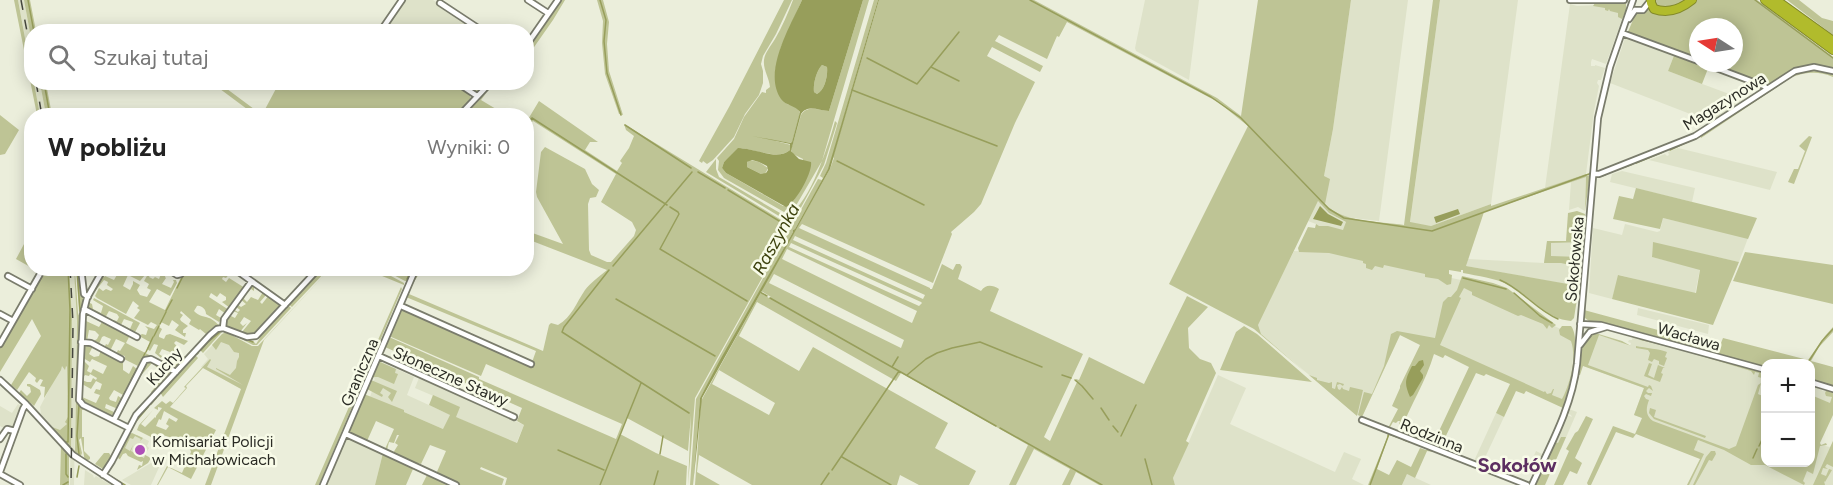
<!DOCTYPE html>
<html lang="pl">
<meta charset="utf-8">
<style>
body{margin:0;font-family:Figtree,sans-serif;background:#f2f2f2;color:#222}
.controls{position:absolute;right:18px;bottom:18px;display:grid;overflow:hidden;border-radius:12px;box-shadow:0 3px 15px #0003}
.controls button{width:54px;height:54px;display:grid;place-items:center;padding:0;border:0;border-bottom:2px solid #e0e0e0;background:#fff;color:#222;font:30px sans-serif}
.compass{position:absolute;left:1689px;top:18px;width:54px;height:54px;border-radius:50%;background:#fff;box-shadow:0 3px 15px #0003;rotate:282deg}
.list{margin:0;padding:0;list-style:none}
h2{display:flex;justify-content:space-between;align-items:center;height:78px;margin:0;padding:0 24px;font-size:26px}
h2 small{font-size:20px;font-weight:400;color:#767676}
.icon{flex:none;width:33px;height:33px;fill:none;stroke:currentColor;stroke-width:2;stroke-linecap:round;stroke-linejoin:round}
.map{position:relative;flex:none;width:1833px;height:485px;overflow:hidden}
.search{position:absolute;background:#fff;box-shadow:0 3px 15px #0003;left:24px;top:24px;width:510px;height:66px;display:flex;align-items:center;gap:15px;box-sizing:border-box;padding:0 21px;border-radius:24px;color:#767676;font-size:22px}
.panel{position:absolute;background:#fff;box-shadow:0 3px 15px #0003;left:24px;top:108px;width:510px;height:168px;border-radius:24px}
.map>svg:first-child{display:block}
</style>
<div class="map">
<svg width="1833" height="485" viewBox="0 0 1833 485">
<rect width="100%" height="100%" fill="#ebeedb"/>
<path fill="#dee2c9" d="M18 0H24L31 38V69Z
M404 0H433L481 31 384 32 383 30Z
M1145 0H1199L1189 80 1136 51 1135 48Z
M1351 0H1408L1379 221 1344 217 1331 210 1325 204 1324 176 1333 129Z
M1440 0H1518L1491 204 1431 226 1410 223Z
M1570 4 1577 6 1599 5 1625 11 1606 64 1592 59 1591 62V66H1595V65L1605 68 1601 80H1598L1597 83 1599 86 1594 111 1586 174 1545 188Z
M1626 35 1643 42 1644 44 1647 45 1648 44 1675 53 1668 71 1745 100 1711 122 1610 83Z
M34 83H40L46 115H40Z
M1678 148 1777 172 1770 190 1649 160 1665 154 1667 156 1669 155 1668 152Z
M1622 171 1695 188 1692 202 1610 182 1612 174Z
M1586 176 1585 211 1578 207 1569 210 1571 182Z
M1318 201 1329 213 1347 223 1344 232 1316 226V224L1308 221Z
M1663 218 1748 238 1739 262 1653 243 1652 257 1700 269 1695 294 1619 275 1612 299 1589 293 1593 228 1622 235 1625 224 1657 232 1660 231Z
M1547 241 1583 242 1579 282H1577L1576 286 1466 266 1468 259 1544 263Z
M1294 251 1329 252 1461 280 1460 284 1561 329 1575 337 1571 377 1564 401 1433 350 1400 335 1362 417 1355 414 1255 329Z
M69 269H74L77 310 74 485H70L72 317Z
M1638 308 1709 325 1708 334 1637 315Z
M227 333 252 347 254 354 241 389 201 367 208 359 204 354 222 335Z
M1595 333 1630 346 1631 343 1628 342 1629 340H1632L1633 336 1765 372 1766 462H1810L1811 384 1823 391H1833V406L1816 444 1830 447 1833 441V485H1687L1703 454 1694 450 1698 440 1706 443 1707 442 1634 415 1644 388 1581 365Z
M379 361 414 377 407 395 455 417 459 407 415 388 419 378 524 425 516 444 458 418 452 433 370 397 372 391 367 389 371 380 373 381 375 379 372 377Z
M63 363 69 366 68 442H66L41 414 40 407Z
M1218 375 1246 388 1230 424 1335 472 1344 452 1361 459 1352 479 1364 485H1175L1173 478Z
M18 404 21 406 12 429H5L0 426V406L12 413Z
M1569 409 1577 412 1561 449 1553 445 1567 415 1572 417 1571 415 1567 413Z
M1496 413 1504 417 1482 464 1474 461Z
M137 435 149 441 147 446 149 448 145 455 147 456 145 460 122 449 129 437Z
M347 437 383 453 375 485H326Z
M1536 451 1542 454 1533 473 1527 471Z
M156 460 161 463 151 485H131L122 480Z
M85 470 93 475 94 478 96 476 111 485H84Z
M1407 474 1431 485H1402Z"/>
<path fill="#bec495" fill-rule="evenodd" d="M14 0H18L31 71 32 82 34 83 40 115H37Z
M24 0H30L36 31 32 32 31 38Z
M559 0H565L553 20 532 50 530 52 527 50V48Z
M597 0H603L609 22 607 44 609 71 623 115 619 114 605 74 602 43 603 21Z
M784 0H792L776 34 763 56 761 64 763 71V83L759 95 745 114 734 137 713 160 707 164 703 161 702 163 699 161 729 107Z
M793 0H802L781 47 775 72 787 104 797 107 800 113 792 143 772 140 791 145 790 150C779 160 755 150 742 148L724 162 722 168 726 173 783 206 791 205 797 195 803 159 793 154 791 150 801 115C808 104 819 111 829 111L863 0H869L822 161 794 209 784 212 724 178 718 170 719 161 717 158 734 139 744 117 762 92 766 93V90L770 87C769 77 763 70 764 60 765 52 771 46 775 39 782 27 788 13 793 0Z
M874 0H878L829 168 823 178 820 176 826 163Z
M879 0H1034L1217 98 1241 116 1258 0H1351L1333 129 1324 176 1330 179 1325 204C1343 223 1379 221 1404 225L1433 0H1440L1410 222 1431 226 1491 204V206L1586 174 1587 176 1590 175 1585 211 1586 177 1484 212 1466 266 1579 286 1574 318 1571 321C1538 317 1536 299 1509 285 1495 278 1478 276 1463 273V270H1461V272L1449 270V274L1452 275 1451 284 1447 285 1438 279 1425 277V274L1384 265 1383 268 1375 266 1372 270 1366 268V264L1363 263V261L1329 253 1299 252 1298 248 1308 227 1315 228 1316 224 1319 226H1328L1343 230 1346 222 1329 213 1318 201 1258 325 1261 334 1306 373 1254 329 1169 284 1248 126 1218 102 1067 22 1059 37 1057 36 1047 59 999 35 995 41 1043 66 1040 72 992 47 987 56 1035 82 1015 123 981 204 974 212 951 232 952 234 933 283 802 224 799 228 930 288V289H932L942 264 953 270 956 264H960L962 267 958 279 981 291C986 284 992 285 999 289L990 311 1083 354 1044 437 1050 441 1077 382 1075 381 1076 379 1079 380 1089 357 1144 384 1187 296 1208 307 1188 328 1189 348 1200 359 1211 363 1216 373 1186 441 1189 443 1173 478 1175 485H1099L1076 472 1070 485H1062L1070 469 1034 449 1016 485H1009L1028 445 901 373 896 381 757 302 739 336 799 371 813 347 948 423 935 448 976 471 969 485H919L900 475 897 485H752L699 455 697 472 720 485H695L701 401 760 294 761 293 769 298 771 297 761 291 830 169 834 158 833 157ZM795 236 925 295 923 299 793 240ZM791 243 921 302 922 303 919 306 789 247ZM787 249 917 311 912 323 782 259ZM774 274 904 340 901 348 769 283ZM719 370 775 403 769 415 712 384Z
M1654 0H1690L1671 9 1655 6Z
M1695 0H1757L1833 57V68C1814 62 1798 67 1781 77 1775 80 1771 85 1764 84L1706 63H1734V27H1698V60L1627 34 1636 13 1643 12 1648 7 1654 12Z
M1787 0H1799L1822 18 1833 21V35Z
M1620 2 1626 3V10L1622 19 1618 17V13L1610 11 1609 9 1608 11 1605 10V8L1593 6 1595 3Z
M1675 53 1709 66 1702 84 1668 71Z
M822 65 827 67C828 75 825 90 817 94L814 92C813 85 816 71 822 65Z
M1813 69 1833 73V77C1818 71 1807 72 1792 77L1701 138 1700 135 1793 74Z
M40 83H46L52 115H46Z
M212 83H219L262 115 279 83H450L469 94 471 98 455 115H255Z
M458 83H488L477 93Z
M487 92 481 100 506 115H465Z
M539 101 598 142H590L585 150 617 171 622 163 620 161 629 148 634 136 626 130 624 124 791 226 695 398 688 485 691 415 688 451 627 418 620 434 656 453 687 466 686 485H505L507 478 481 467 480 469 504 479 502 485H459L436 474 446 451 430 445 421 464 418 463 416 466 393 453 398 445 395 443 399 435H397L394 443 389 442 387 450 385 449 394 429 376 421 367 441 351 434 349 431 364 394 404 410V412L443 429 450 415 429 405 433 395 460 407 456 417 517 443 524 425 517 421 522 408 385 347 389 337 479 377V379L616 439 622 424 486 364 481 376 389 336 399 312 404 310 531 365 536 351 406 297 418 269H422L411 287 409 294 543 351 549 325 551 323 558 325C572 317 576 303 585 290 590 283 599 277 607 270L527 239V231L563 244 537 197 536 192 541 152 545 147 585 169 592 184 599 190 596 197 590 198 588 204 589 250 591 255 607 262H611L634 236 636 230 632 222 601 202 616 174 533 121 527 127V121Z
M0 115 19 130 5 154 0 155Z
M835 121 837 123 824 165 792 224 706 172 716 159V169L719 177 780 213 789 214C810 204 829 143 835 121Z
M1809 136 1812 137 1794 184 1788 182 1794 169H1798L1805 151 1799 146Z
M750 160 759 162 768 168 765 174H761L747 167 746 163Z
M818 179 822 180 819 186 795 229 793 230V232L700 398 693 485H690L696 399Z
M1636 188 1757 218 1748 239 1663 218 1660 229 1613 219 1619 196 1633 199Z
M1577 211 1585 214 1583 242 1551 243V256L1580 257 1582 247 1579 282H1577L1579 267 1561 263H1544L1547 241H1566L1568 213Z
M31 231H32V268L16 259Z
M1653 242 1739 262 1713 325 1612 299 1618 275 1696 293 1700 270 1652 257Z
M1745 252 1833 265V304L1733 281Z
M32 268 69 269 72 317 71 450 52 427 60 430 67 424 65 422 68 417 67 367 66 366 65 370 62 366 61 370 44 398 45 387 40 386 43 380 40 379 37 383 35 381 36 378 29 372 17 390 11 385 41 336 32 319 0 372V348L42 275Z
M74 269H75L78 313 80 318 77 399 79 404 84 410H82V437H84V451L90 457V459L85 462 81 438 79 440 82 453 80 458 75 454 77 321Z
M76 269H79L86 297 81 315 79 311Z
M110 269H129L128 270 137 276 140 271 144 273 143 276 145 275 140 281 128 275 123 286 130 290 133 284V281L140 285 137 290 140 295 147 297 151 290 147 288 149 284 144 281 151 269H153L149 277 153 279 155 277 159 279 161 274 159 271 163 269 170 273H166L165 277 166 278 162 284 171 288 174 282 173 280H176L177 283 170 296 157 289 149 302 165 310 185 269H231L232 271 226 278 223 277 222 279 226 282 229 278 245 288 247 286 230 308 222 302 226 300V297L220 293 217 297 211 293 209 297 229 310 226 314 219 309 216 315 221 318 224 314 225 315 219 322 206 314C206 309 201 305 197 306L194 311C199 316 203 316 209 318 213 319 217 324 219 325L211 329 206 334 200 329 199 330 189 324 191 320 181 311 180 313 183 315 180 319 181 321 188 326 183 330V333H186L185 337 175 330 179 325 172 320 169 326 161 322 159 327 162 329 159 335V337L164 339 166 335 170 334 188 341 184 345 176 341 174 343 181 351 179 355 183 357 186 356 175 369 166 364 170 352 162 349 159 354 162 356 161 358 155 353 158 345 154 344 150 351 147 349 150 342 139 336 142 334 146 335 148 329 145 326 154 329 157 325 151 322 148 325 134 318 140 310 137 308 139 306 133 301 126 314 97 298 95 296 99 288 103 291 106 289 111 291 113 289 107 285 108 282 104 280 93 294 104 275V277L105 276 114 280 118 273Z
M320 269H328L292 307 288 304Z
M330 269 264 340 211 485H205L241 389 203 368 186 386 187 388 170 407 216 430 191 479 168 467 158 485H157L167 466 182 473 191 452 190 449 160 433 155 439 137 430 139 425 153 410 141 424 145 427 155 417 156 418V416L162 408 158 407V410L154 408 162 401 166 404 170 401 173 403 186 388 184 387 210 359 211 360 207 367 243 385 216 369V368L230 375 236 368 237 361 239 357V353L234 352 229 345 221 342 216 350 212 345 222 334 226 332 252 346H258ZM164 411 178 419 176 422 169 418 166 424 169 426 166 430 156 426 159 419 161 420Z
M365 269H378L404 283V285Z
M382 269H414L408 281H405Z
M1462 276 1493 283 1507 288 1556 325 1552 328 1549 325 1547 329 1543 324 1521 315 1518 316 1472 295V292L1464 288 1459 297 1461 298 1440 345 1544 392 1545 391 1547 394 1551 393 1553 389H1554L1552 395 1562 399C1570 384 1577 358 1571 341L1560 335 1559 330 1562 326H1571C1582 340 1569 390 1563 408L1526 391 1524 394 1516 391 1504 417 1496 413 1510 384 1486 374 1484 376 1476 373 1443 442 1441 448 1446 450 1445 451 1432 446 1469 367 1445 355 1443 358 1434 354C1426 381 1410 406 1400 432L1404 435 1399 433 1401 426 1399 424 1400 421H1398L1396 423 1393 422 1389 429 1384 427 1388 428 1398 409 1392 406 1400 388V386L1420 345 1400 335 1362 417 1358 415 1364 392 1372 394 1384 366 1391 334 1397 331 1435 338 1443 302 1448 297H1451L1457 290Z
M251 285 254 286V291L251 289 248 292 246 291 244 299 247 302 251 297 258 300 263 292 266 295 260 302 262 304 269 295 283 305 255 334 248 335 242 332 251 321 244 317 240 323 243 326 247 323 240 332 225 326V320L229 315 235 318 238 313 233 311 230 313 233 309 238 312 240 310 235 306 237 304 241 307 246 304 240 299Z
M401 287 402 289 319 485H315Z
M94 298 140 323 134 334 122 327 123 325 130 329 133 322 124 319 120 327 112 322 113 320 117 321 119 317 117 314 109 311 105 318 89 310 87 307 88 302 92 304 93 309 101 313 103 306 93 300Z
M287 304 291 308 257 345H253L226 331 222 332 203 353 199 349C225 323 222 328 254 342L256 344 260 338H254Z
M1584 310 1706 343 1703 349 1606 323 1589 321 1585 318Z
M86 313V321L99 327 102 322 99 318 130 335 126 343 157 359 147 357 138 366 124 359 125 356 116 354 118 350 120 351 125 343 116 339 110 351 104 348 106 344 108 345 111 339 104 336 102 337 99 344 92 342 97 339 99 335 95 331 89 330 87 341 84 340Z
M1244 326 1257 334 1312 382 1220 370 1236 332Z
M1833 327V332L1819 347 1811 361 1833 367V386L1811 379 1810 364H1766L1765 367 1717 353 1723 338 1808 360 1825 336Z
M1595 333 1622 341 1631 346 1599 335 1588 365 1648 387 1649 385 1651 386 1653 391 1649 388 1646 391 1648 393H1652L1651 396 1646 394 1644 396 1646 399 1649 400C1646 408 1645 415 1653 421L1729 449 1736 446 1758 385 1761 383 1758 394 1765 397 1766 462H1810L1811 395 1830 403 1832 397 1826 396 1825 393 1827 389 1833 390V415L1820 443 1821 445 1826 443 1827 445 1820 446 1813 474 1807 471 1803 481 1805 483 1804 485 1765 465H1751L1724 450 1698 440 1694 450 1704 454 1689 485H1687L1700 459 1636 434 1633 438 1616 432 1591 485H1588L1587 483 1613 426 1635 434 1642 418 1634 415 1644 388 1583 366 1580 375H1578C1581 360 1579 339 1595 333Z
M1639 337 1765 371V375H1763L1762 378 1758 377 1759 373 1755 372 1754 375 1751 371 1678 349 1640 340Z
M84 345 93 346 89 354 94 357 99 356 101 350 123 361V370L129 374 133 366 138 370 125 391V396L114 390 109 398 110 400 116 402 118 396 123 399 118 409 106 404 105 408 114 412 112 416 84 403 82 397 96 403 100 395 94 393 96 389 100 390 102 384 96 381 91 389 82 384V380L87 382H91L93 378 96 380 97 378 90 374 89 376 85 375 82 379 84 361 89 366 87 371 91 373 93 369 103 374 107 366 92 359 90 362 83 358Z
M1636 346C1645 348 1660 349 1667 352L1665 357 1667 358 1664 366 1659 364V361L1654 359 1652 362 1648 360 1650 353 1648 350 1636 348Z
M194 354 198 358 163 397 160 392Z
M148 360 171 370 172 373 152 394 151 392 165 375 152 363 136 381 129 394 130 397 123 406 145 361Z
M378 361 396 369 395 373 398 374 394 384 378 377H372Z
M1649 363 1652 364 1648 375 1654 378 1658 365 1665 368H1663L1661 373 1663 374 1660 382 1644 376Z
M1309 375 1317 378V380L1329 383 1332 382V388L1335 389 1337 382 1344 384 1343 386 1340 384 1337 385 1338 389 1340 390 1342 387 1343 389 1349 391 1350 387 1363 390 1357 416Z
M371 380 397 391 392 402 388 397 391 393 383 388 380 393 383 395 382 397 367 389Z
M27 384H30L40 390 41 394 34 406 19 393 21 390 27 396 31 392 30 387 27 386Z
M1650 408 1656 410 1654 417 1706 436 1705 438 1654 419 1649 413Z
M1586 416 1593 419 1575 458 1582 463 1577 474 1570 471 1563 485H1554L1569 451 1566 449 1575 433 1578 431Z
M132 433 143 438 140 441 141 439 135 436 133 439 130 438 125 448 130 451 133 445 131 451 144 458 145 455 151 458 148 463 137 470 139 465 142 466 143 461 141 462 128 456 126 453 123 454 120 459 121 460 118 458 129 434Z
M1387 434 1400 439 1389 435 1377 469 1389 475 1397 460 1411 467 1420 448 1426 450 1428 448 1433 452 1427 451 1415 478 1407 474 1402 485H1368L1387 438Z
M51 436 68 453 69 456V485H60L61 446Z
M1561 437H1566L1545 485H1535L1542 473 1554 442 1558 443Z
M1833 441V467L1827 464 1825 467 1828 469 1823 468 1821 474 1826 476 1829 469 1832 470 1825 482 1824 481 1825 485H1813Z
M1711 451H1715L1716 454 1712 461 1709 460 1695 485H1693L1706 457Z
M104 453H109L112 458 106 468 103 469 95 464Z
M383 453 406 463 413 469 406 485H375Z
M427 475 451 485H422Z"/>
<path fill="#979e5b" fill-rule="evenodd" d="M802 0H863L829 111C819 111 808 104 801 114L791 151 799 159 811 162C813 172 795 204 786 207L726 173 722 168 724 162 738 148C754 148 778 161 790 150V144L752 136 791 143 792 142 800 112C795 105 786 106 781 99 762 72 791 25 802 0ZM822 65 827 67C828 75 825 90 817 94L814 92C813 85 816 71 822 65ZM752 160 759 162 767 166 768 170 766 173 761 174 747 167V162Z
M878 0H879L830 169 702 398 693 485 700 398 720 360 793 232V230L795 229 828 169Z
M1320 206 1328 214 1343 222 1341 226 1313 219Z
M1458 209 1460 214 1436 223 1434 217Z
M1423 360 1424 365 1420 371 1423 375V378L1413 395 1410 397C1404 383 1405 380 1412 366H1415L1419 361Z"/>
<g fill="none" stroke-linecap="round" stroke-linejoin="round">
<path stroke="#979e5b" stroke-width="1.5" d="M28 0 34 32
M600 0 606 20 604 41 607 73 621 115
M1030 0 1211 97 1241 118 1329 209 1344 218 1432 231 1589 174
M1755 0 1833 58
M527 49 542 27
M867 58 917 84 959 32
M931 67 959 81
M44 82 50 116
M852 90 997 146
M526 124 532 118 667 205
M625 125 691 168
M1702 135 1777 86
M1670 150 1698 137
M837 161 924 205
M1636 163 1663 152
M698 172 725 188
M1611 172 1633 164
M1601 176 1605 175
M728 190 789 227
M670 207 678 212 679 214 660 249 747 301
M613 266 692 172
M77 268 80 311
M609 270 564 327 562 332 689 413
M1463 278 1506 289
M407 279 412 268
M1500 280C1522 289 1536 310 1558 319
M177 288 187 268
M760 292 767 296
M1514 293 1540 316 1552 323
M770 298 996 426
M616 299 715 356
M166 311 172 300
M160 324 166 312
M154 336 159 326
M240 337 253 342
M208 342 219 333
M201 350 207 343
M146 352 153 337
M197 354 198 353
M140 364 145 353
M1807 364 1822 341 1833 329
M892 367 898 357
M907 375 926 359 937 353 952 348 980 342 1042 367
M1062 375 1071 378
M131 380 137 369
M1075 380 1082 386 1093 399
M127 389 130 383
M161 393 194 356
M124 395 125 392
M86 404 111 416
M151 404 156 398
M1101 408 1109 420
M117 409 122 398
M115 413 116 411
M113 416 114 415
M137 420 148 407
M1113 426 1118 432
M1000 428 1102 485
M1121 436 1136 405
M10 438 12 433
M1404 440 1410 442
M66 442H68L70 310 68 268
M1759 446 1766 431
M558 450 604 470
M66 454V474L68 477
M79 454 77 436 79 405
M660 454 663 436
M3 456 8 442
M842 457 891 485
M1753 458 1757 449
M1145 459 1152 485
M0 464 2 460
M95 467 101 471
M105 467 109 462
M832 470 899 371
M108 475 125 485
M77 477 79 466
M63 485 68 482
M600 485 641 383
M654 485 658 471
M821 485 829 473
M1370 485 1389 434 1400 438"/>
<g stroke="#7a7c6c" stroke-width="8">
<path id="minor" d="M528 0 548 13
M1570 0H1624
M440 3 484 32
M1635 10H1643L1651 0
M1629 19 1635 10
M380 32 402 0
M1622 33 1698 61
M526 46 558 0
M1703 63 1764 86 1767 89
M456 82 477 96
M459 116 491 82
M1593 174H1599L1695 136 1795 71 1814 67 1833 71
M81 268 84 294 88 297
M104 268 87 298 83 314 79 400 83 405 129 428
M166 268 177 275 181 274 184 268
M233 268 285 305
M8 276 32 289
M401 306 531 364
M84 309 137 337
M0 314 13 321
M1580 324 1601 325 1766 370
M223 328 247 337 256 336 319 268
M223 328 224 319 251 282
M81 342 91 343 121 359
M0 344 40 274
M1580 345 1590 332 1606 327
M379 356 514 417
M0 380 26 404 73 455 119 485
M1810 382 1833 389
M114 420 145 360 151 359 176 372
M1362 420 1527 485
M346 434 456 485
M0 439 7 429 15 431
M0 472 23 409 26 404
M0 474 20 485
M103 475 112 461 136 415 210 335 217 329 223 328
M323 485 416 268
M1532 485C1550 446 1572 407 1577 364L1598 118 1610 67 1633 0"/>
</g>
<g stroke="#82892a" stroke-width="10">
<path id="highway" d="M1651 0V3L1654 9C1668 14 1681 9 1692 0
M1765 0 1833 50
M1776 0 1833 41"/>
</g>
<use href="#minor" stroke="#fff" stroke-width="4.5"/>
<use href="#highway" stroke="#b1bb2c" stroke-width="8"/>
<path stroke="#45463e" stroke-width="1.5" stroke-dasharray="10 10" stroke-linecap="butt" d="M21 0 32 58
M36 82 42 116
M70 268 73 323 71 485"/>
</g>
<circle fill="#ae4fb8" stroke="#f8fbe8" stroke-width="2" cx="140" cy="450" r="6"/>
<g text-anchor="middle" stroke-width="5" stroke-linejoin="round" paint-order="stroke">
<g font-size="16" fill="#2b2c25" stroke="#f8fbe8">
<text transform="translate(1724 101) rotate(-32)" y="6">Magazynowa</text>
<text transform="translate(1574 259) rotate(-85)" y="6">Sokołowska</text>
<text transform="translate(1689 336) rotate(16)" y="6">Wacława</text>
<text transform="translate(164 366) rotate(-48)" y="6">Kuchy</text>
<text transform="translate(359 372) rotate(-67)" y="6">Graniczna</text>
<text transform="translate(451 376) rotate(24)" y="6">Słoneczne Stawy</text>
<text transform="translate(1432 435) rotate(22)" y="6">Rodzinna</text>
</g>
<g font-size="16" fill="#2b2c25" stroke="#f8fbe8" text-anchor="start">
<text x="152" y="447">Komisariat Policji<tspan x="152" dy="18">w Michałowicach</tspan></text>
</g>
<g font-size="18" font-style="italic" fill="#3d420d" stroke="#f8fbe8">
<text transform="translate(776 239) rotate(-61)" y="6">Raszynka</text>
</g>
<g font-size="20" font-weight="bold" fill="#5c2e61" stroke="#f8fbe8">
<text x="1517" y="472">Sokołów</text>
</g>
</g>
</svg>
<div class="controls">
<button>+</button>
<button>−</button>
</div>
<svg class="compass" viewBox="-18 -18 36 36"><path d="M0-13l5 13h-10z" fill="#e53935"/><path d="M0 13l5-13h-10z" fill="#767676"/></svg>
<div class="search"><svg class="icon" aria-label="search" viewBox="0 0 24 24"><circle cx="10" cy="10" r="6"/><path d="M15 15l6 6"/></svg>Szukaj tutaj</div>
<section class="panel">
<h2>W pobliżu<small>Wyniki: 0</small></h2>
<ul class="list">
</ul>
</section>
</div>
